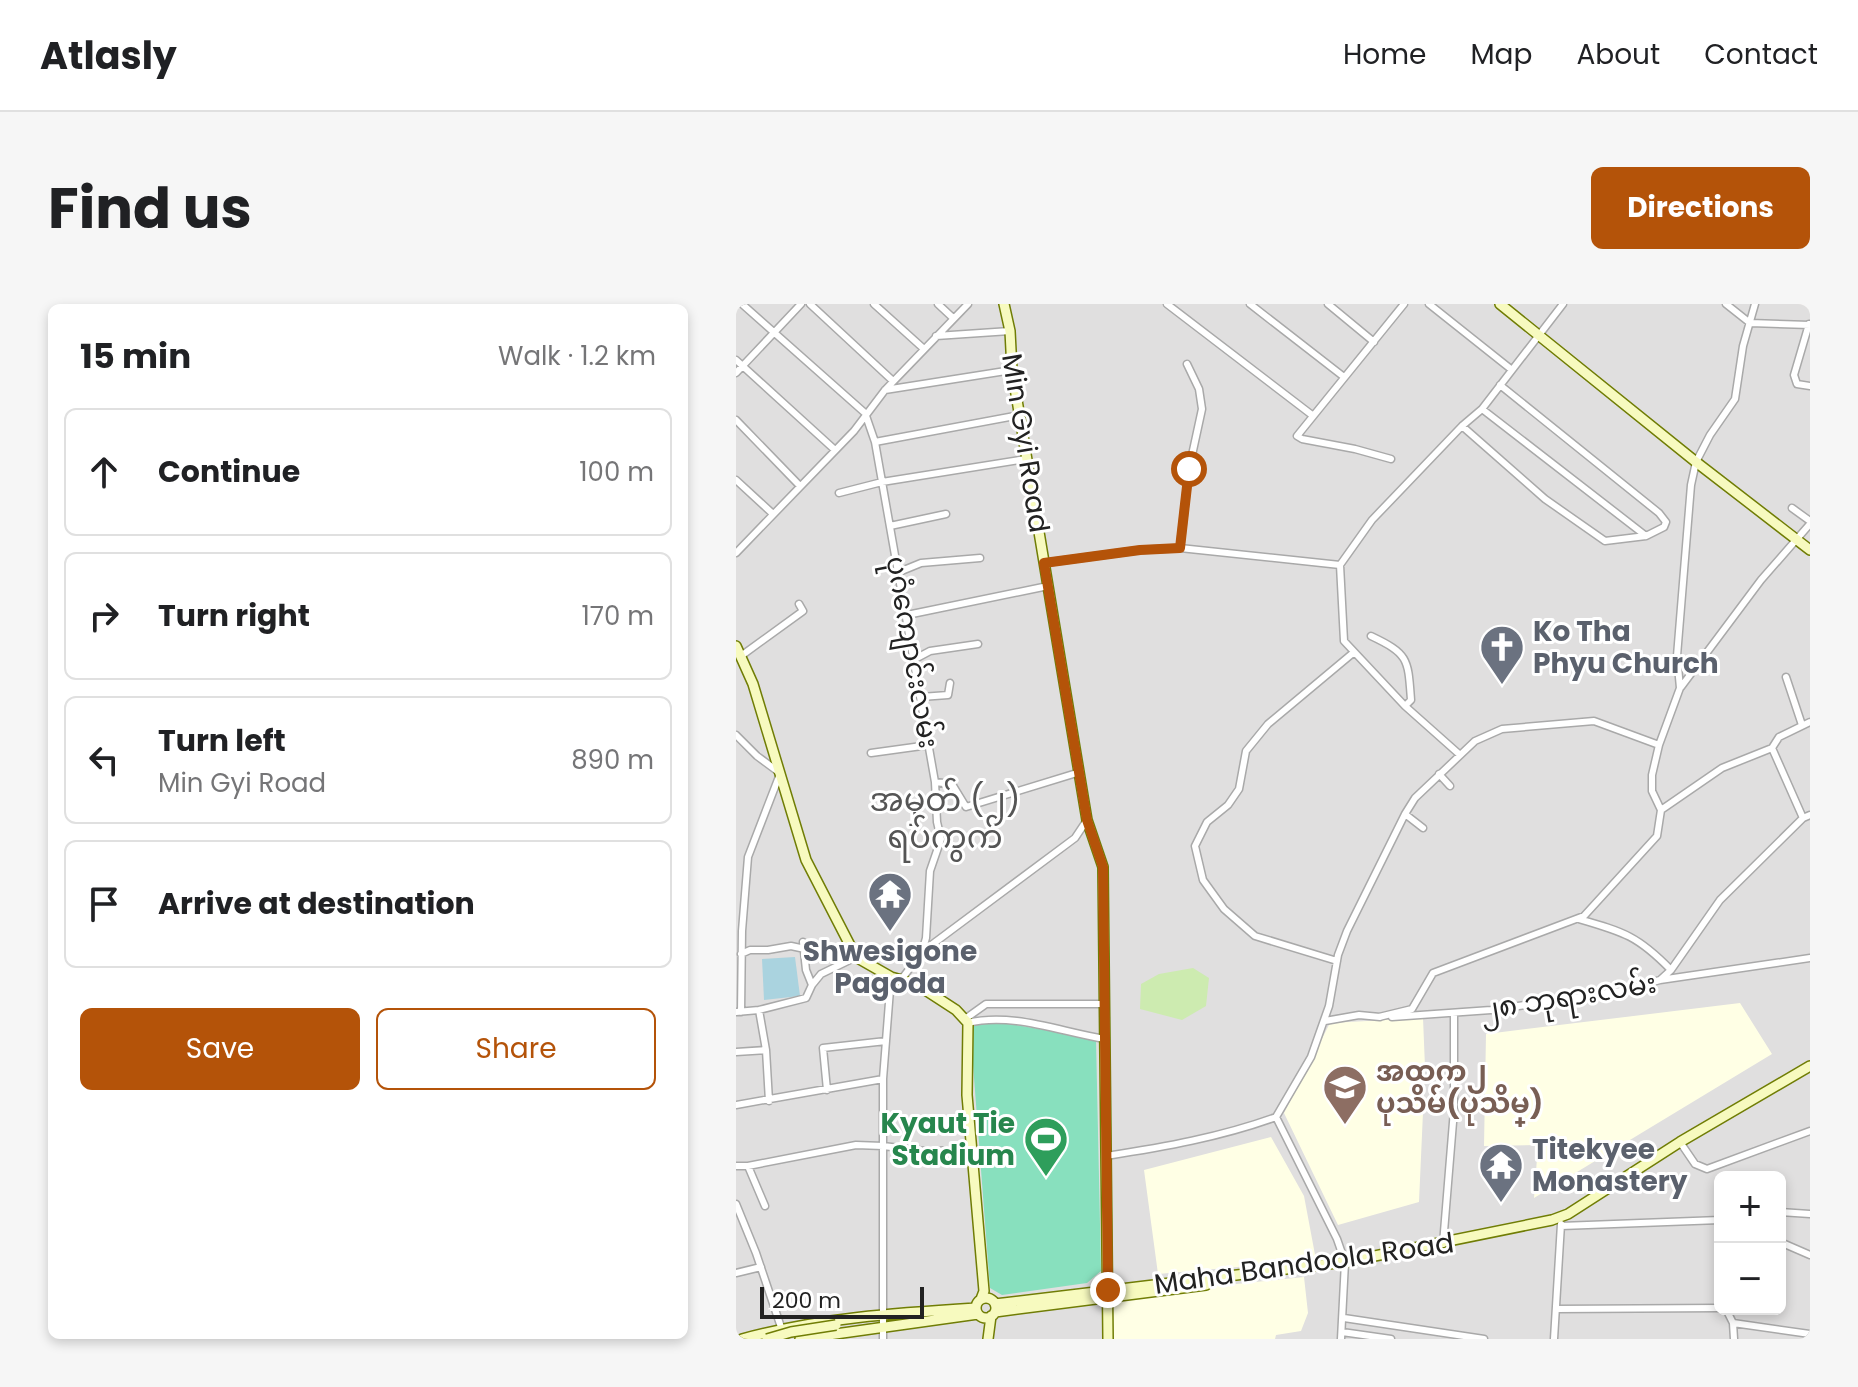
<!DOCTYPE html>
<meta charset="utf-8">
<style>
body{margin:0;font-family:Poppins,"Noto Sans Myanmar",sans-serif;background:#f6f6f6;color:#202124}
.controls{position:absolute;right:24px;bottom:24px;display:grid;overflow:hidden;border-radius:12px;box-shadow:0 4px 12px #0003}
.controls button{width:72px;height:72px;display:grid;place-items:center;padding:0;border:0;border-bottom:2px solid #e0e0e0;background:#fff;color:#202124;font:40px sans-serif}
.scale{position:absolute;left:24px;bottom:20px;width:164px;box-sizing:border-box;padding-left:8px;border:4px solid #222;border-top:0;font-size:22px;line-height:28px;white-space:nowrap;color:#222;-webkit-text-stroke:6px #fff;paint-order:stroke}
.stop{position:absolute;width:24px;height:24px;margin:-18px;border:6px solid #b45309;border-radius:50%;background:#fff}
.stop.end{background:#b45309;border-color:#fff;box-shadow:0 2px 8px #0008}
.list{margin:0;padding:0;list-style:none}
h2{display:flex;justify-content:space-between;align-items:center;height:104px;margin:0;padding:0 32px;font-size:34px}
h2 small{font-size:26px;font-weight:400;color:#757577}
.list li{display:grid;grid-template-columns:52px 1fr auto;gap:24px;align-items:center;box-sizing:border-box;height:128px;margin:0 16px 16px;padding:0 16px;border:2px solid #e0e0e0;border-radius:12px}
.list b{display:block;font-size:30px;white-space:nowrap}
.list p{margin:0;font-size:26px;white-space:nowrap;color:#757577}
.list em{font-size:26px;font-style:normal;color:#757577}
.actions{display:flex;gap:16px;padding:24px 32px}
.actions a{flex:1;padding:18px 0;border:2px solid #b45309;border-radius:12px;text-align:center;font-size:28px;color:#b45309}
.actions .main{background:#b45309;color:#fff}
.icon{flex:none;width:44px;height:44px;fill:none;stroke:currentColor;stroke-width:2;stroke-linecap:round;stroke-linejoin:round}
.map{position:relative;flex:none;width:1074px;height:1035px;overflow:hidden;border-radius:12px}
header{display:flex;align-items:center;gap:48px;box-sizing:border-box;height:112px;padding:0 40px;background:#fff;border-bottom:2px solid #e0e0e0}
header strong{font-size:38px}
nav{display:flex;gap:44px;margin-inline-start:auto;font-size:28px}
.intro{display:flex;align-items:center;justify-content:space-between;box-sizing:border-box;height:192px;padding:0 48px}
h1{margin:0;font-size:56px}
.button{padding:20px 36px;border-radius:12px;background:#b45309;color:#fff;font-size:28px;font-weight:700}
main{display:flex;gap:48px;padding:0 48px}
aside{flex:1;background:#fff;border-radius:12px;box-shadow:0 4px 12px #0003}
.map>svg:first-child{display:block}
</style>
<header>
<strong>Atlasly</strong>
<nav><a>Home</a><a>Map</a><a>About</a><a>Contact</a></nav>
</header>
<div class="intro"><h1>Find us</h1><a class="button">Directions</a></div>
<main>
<aside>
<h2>15 min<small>Walk · 1.2 km</small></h2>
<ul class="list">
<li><svg class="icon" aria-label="ahead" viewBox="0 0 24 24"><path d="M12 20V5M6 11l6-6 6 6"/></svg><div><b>Continue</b></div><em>100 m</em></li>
<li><svg class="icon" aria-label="right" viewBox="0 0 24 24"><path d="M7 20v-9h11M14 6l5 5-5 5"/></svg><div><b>Turn right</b></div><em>170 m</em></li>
<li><svg class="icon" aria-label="left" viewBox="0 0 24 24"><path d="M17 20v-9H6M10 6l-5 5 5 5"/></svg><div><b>Turn left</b><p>Min Gyi Road</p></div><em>890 m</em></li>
<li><svg class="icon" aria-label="arrive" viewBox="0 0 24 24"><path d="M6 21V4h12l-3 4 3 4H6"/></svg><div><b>Arrive at destination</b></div></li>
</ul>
<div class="actions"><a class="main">Save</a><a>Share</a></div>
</aside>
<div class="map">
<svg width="1074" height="1035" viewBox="0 0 1074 1035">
<rect width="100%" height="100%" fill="#f2efe9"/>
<path fill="#e0dfdf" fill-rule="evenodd" d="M0 0H1074V1035H0ZM984 873H1044V1005H984Z"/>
<path fill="#ffffe5" d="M1004 699 1036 750 798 894 802 841 748 842 750 730Z
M687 714 689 763 683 898 602 921 548 809 594 719Z
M535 833 568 892 580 956 422 970 408 866Z
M568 973 572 1009 565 1027 540 1031 539 1035H377V993Z"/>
<path fill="#cdebb0" d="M457 664 473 674 470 702 446 716 404 705 405 680 423 670Z"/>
<path fill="#88e0be" d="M241 714 360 735 365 967 351 979 266 991 254 984 234 721Z"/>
<path fill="#aad3df" d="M59 653 64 692 28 696 26 655Z"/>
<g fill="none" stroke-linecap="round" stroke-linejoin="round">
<g stroke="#a9a9a9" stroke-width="9">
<path id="street" d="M6 0 129 109
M74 0 157 77
M138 0 188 45
M202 0 217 14
M431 0 576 111
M514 0 608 73
M592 0 638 38
M693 0 776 66
M990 0 1014 19 1074 21
M1073 20 1058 71 1061 80 1074 82
M200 32 274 27
M0 56 99 146
M0 69 65 0
M149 86 276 66
M746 105 910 232
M129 109 139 138 199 478 201 518 205 535 194 567 190 634 186 648 165 676
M0 116 64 182
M726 122 809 195 869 237 910 232 928 223 930 218 923 209 764 81
M139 138 284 111
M655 155 619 145 566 135 561 132 668 0
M960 158 974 131 999 95 1007 42 1019 0
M0 176 37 210
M103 189 146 178 290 155
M1056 204 1074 217
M154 222 210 210
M444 244 453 165 466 105 463 85 451 60
M0 249 118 127 149 86 232 0
M308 259 404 246 444 244 604 261
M163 268 185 259 244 254
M171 311 312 282
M635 332C673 350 672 355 675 396L669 402
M5 352 67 307 63 300
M179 355 194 347 242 340
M1050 373 1066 421
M945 383 1025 276 1074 220
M185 393 212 391 214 379
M0 431 21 452 44 469
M1036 444 1067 514
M135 449 193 441
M723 450 669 402 608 337 604 261 636 216 726 122 746 105 827 0
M703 470 714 482
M199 478 216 480 230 503 344 468
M925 506 986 464 1036 444 1043 433 1074 418
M669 510 687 524
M843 615C888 628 902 632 935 666
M186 648 339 534 351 516
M5 650 14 646H32L55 642 69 645
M601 657 519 632 488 605 467 576 459 542 471 518 492 501 503 485 510 447 532 420 617 349
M924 676 935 666 984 596 1067 514 1074 511
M76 681 85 670 120 653
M23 706 30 746 33 797
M0 708 23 706 70 694 76 681 70 666 67 638
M5 708 6 627 12 553 44 470
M643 713 676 705 697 669 848 612 921 532 925 506 916 487V471L923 441 944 384 941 352 955 181 960 158
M656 713 755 706 884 687 924 676 1074 654
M229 715 250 700H369
M589 717 623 711 644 713
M232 719C276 708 325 728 369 735
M0 748 30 746
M91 786 87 744 150 737
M0 801 147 775
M540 813 601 935 609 958 605 1035
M944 838 959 860 971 865 1074 827
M370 852C428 843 485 833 540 813L575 753 593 702 602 651 611 627 669 510 679 494 739 437 766 425 858 417 923 441
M0 862H12L120 841 147 842 189 847 235 846
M12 862 29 902
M0 900 20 949 49 1035
M1044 908 1074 910
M825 922 984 916
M1044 938 1074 951
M707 940 718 806V710
M0 969 25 963
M820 1005 984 1004
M990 1005 997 1019 998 1035
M608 1014 748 1035
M997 1019 1074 1030
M606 1028 655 1035
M147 1035V775L155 673
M818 1035 825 920"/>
</g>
<g stroke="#707d05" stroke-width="12">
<path id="secondary" d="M268 0 274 27 276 66 351 516 367 563 372 1035
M764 0 960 158 1074 246
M0 342 17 380 70 556 120 653 155 673 180 680 220 706 232 719 231 791 248 987 245 995
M240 1004a10 10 0 1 1 20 0a10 10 0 1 1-20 0Z
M259 1000 609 958 816 916 832 910 944 838 1074 762
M259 1008 470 981
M6 1035C83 1014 160 1009 240 1004
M64 1035 242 1010
M252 1035 255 1012"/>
</g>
<use href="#street" stroke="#fff" stroke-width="6"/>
<use href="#secondary" stroke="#f7fabf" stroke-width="9"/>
<g stroke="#707d05" stroke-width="12" stroke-linecap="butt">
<path id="secondary-bridge" d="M31 1035 55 1028 100 1021"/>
</g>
<use href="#secondary-bridge" stroke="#f7fabf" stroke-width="9"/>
</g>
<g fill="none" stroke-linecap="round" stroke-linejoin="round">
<path stroke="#b45309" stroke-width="10" d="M372 986 367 563 351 516 308 259 404 246 444 244 453 165"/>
</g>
<defs>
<g id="church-pin" transform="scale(2.3)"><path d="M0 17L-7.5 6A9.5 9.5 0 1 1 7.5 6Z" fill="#6b7280" stroke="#fff"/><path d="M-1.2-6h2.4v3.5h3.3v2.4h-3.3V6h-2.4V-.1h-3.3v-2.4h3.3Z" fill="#fff"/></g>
<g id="temple-pin" transform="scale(2.3)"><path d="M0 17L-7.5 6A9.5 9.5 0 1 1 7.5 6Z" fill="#6b7280" stroke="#fff"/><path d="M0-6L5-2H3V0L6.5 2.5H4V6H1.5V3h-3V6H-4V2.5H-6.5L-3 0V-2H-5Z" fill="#fff"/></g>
<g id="school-pin" transform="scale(2.3)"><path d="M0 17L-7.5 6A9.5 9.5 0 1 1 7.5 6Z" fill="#8d6e63" stroke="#fff"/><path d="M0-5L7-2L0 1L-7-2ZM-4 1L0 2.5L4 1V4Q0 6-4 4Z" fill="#fff"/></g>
<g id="stadium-pin" transform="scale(2.3)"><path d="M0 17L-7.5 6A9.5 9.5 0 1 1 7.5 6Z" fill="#2e9e5b" stroke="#fff"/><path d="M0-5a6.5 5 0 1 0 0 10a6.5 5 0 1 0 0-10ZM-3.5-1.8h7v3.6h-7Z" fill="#fff"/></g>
</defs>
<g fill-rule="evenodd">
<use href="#church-pin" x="766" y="343"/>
<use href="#temple-pin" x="154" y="590"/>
<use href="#school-pin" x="609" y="783"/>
<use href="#stadium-pin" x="310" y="835"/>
<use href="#temple-pin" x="765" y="861"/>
</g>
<g text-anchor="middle" stroke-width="6" stroke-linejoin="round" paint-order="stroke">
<g font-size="28" fill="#222" stroke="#fff">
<text transform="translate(290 139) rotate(81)" y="10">Min Gyi Road</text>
<text transform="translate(177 348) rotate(80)" y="10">ပုဂံကျောင်းလမ်း</text>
<text transform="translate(832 692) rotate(-9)" y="10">၂၈ ဘုရားလမ်း</text>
<text transform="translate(568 959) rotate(-8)" y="10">Maha Bandoola Road</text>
</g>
<g font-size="28" font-weight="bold" fill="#5b616d" stroke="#fff" text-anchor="start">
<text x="797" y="337">Ko Tha<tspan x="797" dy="32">Phyu Church</tspan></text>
<text x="154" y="657" text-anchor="middle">Shwesigone<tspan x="154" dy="32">Pagoda</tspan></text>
<text x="796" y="855">Titekyee<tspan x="796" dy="32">Monastery</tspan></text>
</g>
<g font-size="28" font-weight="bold" fill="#785e54" stroke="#fff" text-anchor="start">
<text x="640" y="777">အထက၂<tspan x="640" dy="32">ပုသိမ်(ပုသိမ္)</tspan></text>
</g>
<g font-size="28" font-weight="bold" fill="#27864d" stroke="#fff" text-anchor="end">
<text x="279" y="829">Kyaut Tie<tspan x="279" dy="32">Stadium</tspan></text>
</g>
<g font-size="32" fill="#555" stroke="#fff">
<text x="209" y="507">အမှတ် (၂)<tspan x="209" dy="37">ရပ်ကွက်</tspan></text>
</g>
</g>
</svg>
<div class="controls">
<button>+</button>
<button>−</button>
</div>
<div class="scale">200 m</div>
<div class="stop" style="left:453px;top:165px"></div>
<div class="stop end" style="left:372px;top:986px"></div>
</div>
</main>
